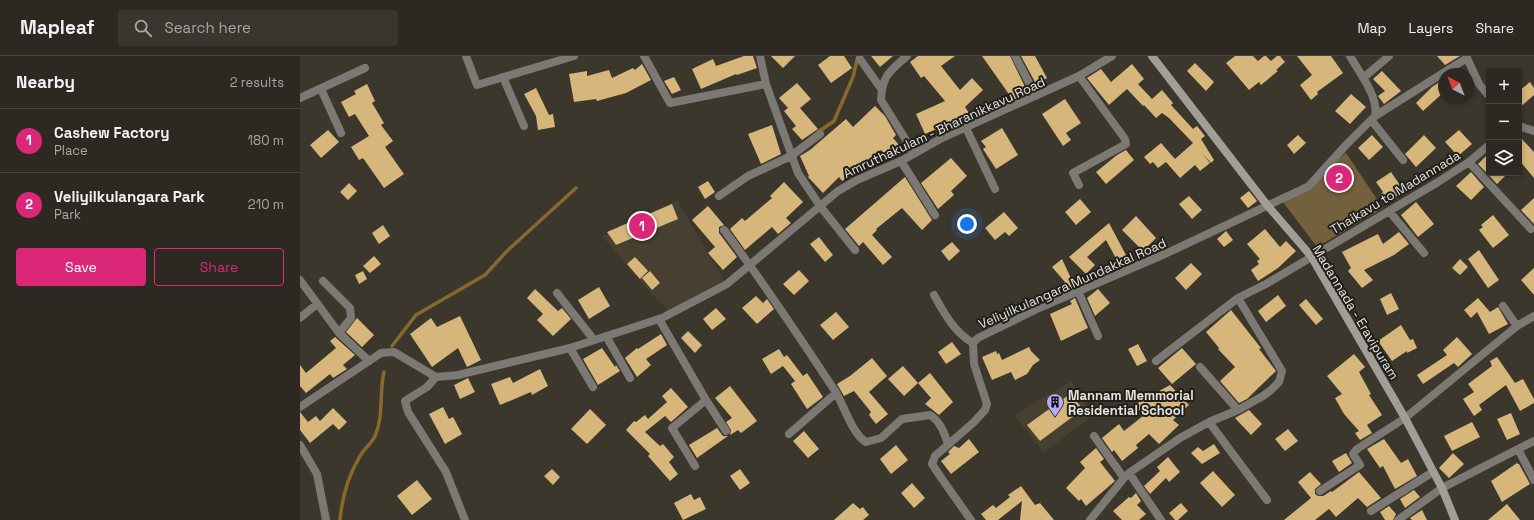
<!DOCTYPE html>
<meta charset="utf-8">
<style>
body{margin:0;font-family:"Space Grotesk",sans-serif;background:#39352f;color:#f1f3f6}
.controls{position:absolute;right:12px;top:12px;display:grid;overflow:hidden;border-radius:4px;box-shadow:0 2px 6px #0003}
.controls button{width:36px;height:36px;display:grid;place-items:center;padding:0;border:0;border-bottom:1px solid #484540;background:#2d2922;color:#f1f3f6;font:20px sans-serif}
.compass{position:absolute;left:1138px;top:12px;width:36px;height:36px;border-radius:50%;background:#2d2922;box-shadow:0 2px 6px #0003;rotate:318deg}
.you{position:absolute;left:667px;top:168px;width:14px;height:14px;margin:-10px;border:3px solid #fff;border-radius:50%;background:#1a73e8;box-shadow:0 0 0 6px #1a73e833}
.badge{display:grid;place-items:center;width:26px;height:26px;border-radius:50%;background:#db2777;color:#fff;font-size:13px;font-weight:700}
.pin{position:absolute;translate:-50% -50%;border:2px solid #fff;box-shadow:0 1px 4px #0006}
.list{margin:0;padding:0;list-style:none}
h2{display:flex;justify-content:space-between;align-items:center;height:52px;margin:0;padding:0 16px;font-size:17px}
h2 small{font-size:13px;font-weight:400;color:#a7a6a5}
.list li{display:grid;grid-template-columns:26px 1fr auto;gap:12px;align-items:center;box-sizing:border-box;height:64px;padding:0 16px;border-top:1px solid #484540}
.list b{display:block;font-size:15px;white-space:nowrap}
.list p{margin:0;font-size:13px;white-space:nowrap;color:#a7a6a5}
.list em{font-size:13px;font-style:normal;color:#a7a6a5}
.actions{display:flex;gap:8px;padding:12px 16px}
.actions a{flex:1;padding:9px 0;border:1px solid #db2777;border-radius:4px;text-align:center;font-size:14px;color:#db2777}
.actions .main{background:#db2777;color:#fff}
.icon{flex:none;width:22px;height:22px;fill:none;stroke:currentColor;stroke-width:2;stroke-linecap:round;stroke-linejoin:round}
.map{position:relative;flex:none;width:1234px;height:464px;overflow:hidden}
header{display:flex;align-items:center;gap:24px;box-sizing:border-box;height:56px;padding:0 20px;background:#2d2922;border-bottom:1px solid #484540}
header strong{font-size:19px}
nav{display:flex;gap:22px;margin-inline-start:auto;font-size:14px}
.search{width:280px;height:36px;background:#39352f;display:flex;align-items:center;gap:10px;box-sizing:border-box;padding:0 14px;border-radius:4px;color:#a7a6a5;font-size:15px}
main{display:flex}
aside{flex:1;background:#2d2922}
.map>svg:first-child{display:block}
</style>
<header>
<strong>Mapleaf</strong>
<div class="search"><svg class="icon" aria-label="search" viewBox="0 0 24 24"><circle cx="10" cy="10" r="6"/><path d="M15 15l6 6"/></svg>Search here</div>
<nav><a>Map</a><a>Layers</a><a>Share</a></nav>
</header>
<main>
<aside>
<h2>Nearby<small>2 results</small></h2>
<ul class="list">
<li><span class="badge">1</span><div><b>Cashew Factory</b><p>Place</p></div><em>180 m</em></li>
<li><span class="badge">2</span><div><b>Veliyilkulangara Park</b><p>Park</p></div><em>210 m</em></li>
</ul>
<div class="actions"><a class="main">Save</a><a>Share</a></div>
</aside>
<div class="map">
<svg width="1234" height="464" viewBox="0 0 1234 464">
<rect width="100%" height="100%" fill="#3c372d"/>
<path fill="#473f30" d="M377 144 424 224 368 255 339 224 302 180Z
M771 325 793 359 744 397 714 359Z"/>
<path fill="#73603c" d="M1046 97 1083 152 1017 191 983 146Z"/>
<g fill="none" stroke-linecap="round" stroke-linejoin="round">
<path stroke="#87692d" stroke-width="3.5" d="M518 76 534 65 553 21 558 0
M92 290 116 259 185 219 207 195 276 132
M40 464C42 441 48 420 60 400 64 393 72 387 75 380 84 360 79 337 84 316"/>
</g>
<path fill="#d6b67a" d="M444 0H453L457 12 437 19 436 18 401 33 392 13 413 3 416 10Z
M471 0H495L483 12Z
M530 0H544L552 12 531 27 518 9Z
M571 0H593L580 11Z
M618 0H655L641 10 660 34 672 22 683 34 665 51 669 57 653 66 625 78 616 58 645 45 624 20 621 22 610 6Z
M682 0H710L728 37 713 44Z
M721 0H735L747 22 736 28Z
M935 0H953L958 5 964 0H966L971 5 977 0H980L985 6 976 14 978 15 961 29 959 26 949 34 926 7Z
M997 0H1031L1043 17 1017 36 1018 38 1011 44 1000 29 1012 19Z
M1137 0H1160L1145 9Z
M895 7 914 26 906 35 887 15Z
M342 8 351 24 326 37 297 45 296 43 274 46 269 18 287 15V20L309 14 312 22 333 12 335 14Z
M832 8 844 23 838 28 852 43 862 34 873 47 871 49 893 73 897 70 905 80 901 83 914 104 911 107 902 97 910 107 900 115 895 109 880 122 866 106 858 112 853 106 850 108 844 101 861 87 875 103 893 87 869 62 862 57 856 62 844 49 843 50 827 33 809 49 787 22 801 13 811 26Z
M1082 15 1101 35 1084 48 1078 40 1085 35 1073 23Z
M374 21 381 34 372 38 364 25Z
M1141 25 1144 29V36L1123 55 1116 47 1132 31Z
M1230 26 1234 32V39L1219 52V35Z
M497 27 511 43 500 52 518 73 502 84 492 73 496 70 484 55 488 52 479 42Z
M67 28 75 45 72 47 84 67 81 69 93 85 85 91 104 118 84 132 63 102 59 104 51 91 69 80 55 58 49 61 41 46 56 38 54 35Z
M236 32 249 59 253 58 255 71 238 74 236 60 224 38Z
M1051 38 1066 51 1050 68 1035 55Z
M765 43 781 67 766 77 771 84 763 90 742 58Z
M575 50 585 60 596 79 593 82 599 89 587 100 581 94 558 114 542 125 539 121 523 137 508 121 509 120 500 100 510 94 546 63 553 71Z
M472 69 481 98 461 108 448 78Z
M702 72 718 99 696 113 683 93 686 91 681 85Z
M28 74 39 86 21 102 10 89Z
M1159 74 1172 88 1158 100 1145 86Z
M998 79 1006 87 994 98 987 89Z
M1072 79 1083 91 1069 104 1058 92Z
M1124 79 1136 92 1116 111 1105 98Z
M1219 80 1234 96V122L1219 104Z
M826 94 834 104 806 128 796 116 817 99Z
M1189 97V117H1208L1197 128 1178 108Z
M651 102 667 120 651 135 654 139 638 153 621 127Z
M1091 116 1104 135 1085 148 1079 139 1083 136 1076 126Z
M1171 116 1184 131 1171 144 1156 130Z
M605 121 632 164 622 174 602 152 576 173 577 174 572 179 592 201 583 209 563 186 559 190 545 173Z
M408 125 415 136 405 143 398 131Z
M484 126 503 146 486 162 491 167 478 178 472 171 445 194 430 173 442 162 445 165 472 142 470 140Z
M49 127 57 135 48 144 40 136Z
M949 135 957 145 948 152 940 142Z
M889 140 902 154 892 163 879 148Z
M1234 142V168L1221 154Z
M780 143 791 156 776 169 765 156Z
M1116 146 1134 168 1118 181 1101 159Z
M372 148 378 163 316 189 307 176Z
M408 150 424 169 419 171V177L437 201 423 214 408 197 415 191 392 164Z
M704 156 718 172 709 180 705 176 695 184 685 172Z
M1193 159 1209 179 1193 192 1179 174 1183 171 1181 169Z
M836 160 856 182 843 195 822 174Z
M809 167 827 201 818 206 806 184 787 201 795 209 786 218 769 201Z
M83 169 90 180 79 188 72 177Z
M965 173 980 191 986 185 996 195 978 212 958 225 951 214 959 208 957 205 960 203 947 188Z
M926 175 933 184 924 191 917 183Z
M1099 176 1109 188 1094 199 1064 214 1073 224 1062 232 1048 215 1051 212 1042 196 1078 178 1083 188Z
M519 181 533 199 525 206 510 188Z
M652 186 660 195 649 205 641 195Z
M1179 194 1199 224 1188 232 1168 203Z
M74 200 81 208 70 217 63 210Z
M335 201 348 215 340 223 327 208Z
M762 203 775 231 765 235 762 228 765 226 752 211Z
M1160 203 1168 211 1160 219 1152 212Z
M891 207 902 218 886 234 875 222Z
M1234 212V239L1221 224Z
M499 214 509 225 494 239 483 228Z
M63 215 67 223 59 228 55 219Z
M350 215 360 227 352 234 342 222Z
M299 231 310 250 289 263 278 244Z
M235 233 258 255 262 252 271 263 253 280 237 264 243 258 227 242Z
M798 233 810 247 795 260 787 242Z
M1091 237 1099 253 1087 259 1080 243Z
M978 239 986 250 966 266 958 255Z
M456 240 463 247 467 243 474 253 457 268 442 252Z
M775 242 788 272 761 285 750 258 772 248 770 245Z
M1178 242 1190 256 1198 251 1208 268 1189 278 1177 256 1171 262 1164 254Z
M1006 243 1023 263 1016 269 999 249Z
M416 252 426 263 412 274 403 263Z
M931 254 961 292 959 293 976 315 947 343 939 347 920 325 935 311 918 293 919 292 906 276Z
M536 256 549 271 533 284 520 269Z
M160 260 181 304 167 311 158 292 132 311 110 278 131 262 137 271Z
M57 262 74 279 62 291 46 276Z
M1101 269 1110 284 1113 283 1117 292 1107 297V295L1092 305 1078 285Z
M388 275 402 289 395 297 381 282Z
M361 278 367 289 346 303 351 309 337 321 325 302 337 292 338 293Z
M35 281 55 299 43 309 47 313 33 322 30 318 6 337 0 330V309L6 317 36 292 30 285Z
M1157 281 1172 298 1158 311 1154 307 1123 328 1117 319 1147 299 1143 294Z
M652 286 661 298 646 308 638 296Z
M838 288 847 305 837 310 828 293Z
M729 291 731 295 740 304 733 309 727 318 715 324 711 316 692 324 682 301 696 295 697 298 699 297 702 304Z
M302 292 315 311 316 309 320 315 298 329 283 303Z
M882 292 896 308 872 328 858 312Z
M479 293 484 301 487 299 503 320 507 317 523 341 507 353 491 328 495 325 483 310 471 318 462 303Z
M1054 298 1065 311 1059 316 1071 338 1069 339 1082 359 1067 369 1072 377 1060 384 1055 377 1059 375 1044 358 1035 342 1042 338 1027 320Z
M1197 301 1215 327 1223 323 1234 343V347L1220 355 1206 329 1179 349 1182 354 1174 360 1163 343 1174 336 1168 328 1192 310 1190 305Z
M572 302 587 320 569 336 588 358 576 368 569 359 571 356 554 335 544 340 537 328 550 320Z
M603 310 618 327 604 340 588 323Z
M240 313 248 330 232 339 231 336 200 349 191 328 210 321 213 327Z
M630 317 653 346 639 359 625 348 631 342 618 327Z
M168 322 175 336 160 343 154 329Z
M870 329 889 349 873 364 879 369 859 388 849 378 836 389 838 392 822 405 814 394 812 396 802 382 819 368 824 375 843 360 836 348Z
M430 330 457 365 441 377 438 374 430 379 431 374 426 366 432 362 415 342Z
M371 332 388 351 371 366 365 360 345 376 360 390 363 388 374 401 369 406 378 418 370 425 348 400 350 398 326 374 334 365 336 366 345 359 348 363 367 346 362 340Z
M770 338 783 353 740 385 727 369Z
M143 351 149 363 153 361 162 378 145 388 129 358Z
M33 352 47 366 39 374 33 368 10 387 0 374V356L8 366 16 360 20 365Z
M290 353 306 369 287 388 271 373Z
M949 354 962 368 951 379 935 362Z
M1211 357 1220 378 1207 384 1197 363Z
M1172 366 1180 381 1152 395 1144 380Z
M417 372 423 380H428L397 402 389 389Z
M988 373 998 385 985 395 975 383Z
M504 375 519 393 508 402 493 385Z
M669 383 679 396 651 418 641 405 650 398 648 396 654 390 659 392Z
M1084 383 1101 407 1108 403 1117 420 1095 433 1083 410 1080 412 1067 393Z
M914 388 920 397 902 408 891 397 898 391 903 395Z
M596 389 608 404 591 418 580 403Z
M796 392 804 403 800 406 815 425 786 450 781 443 779 445 766 432 785 412 780 406Z
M1046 397 1052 407 1039 416 1032 405Z
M1153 397 1164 408 1149 422 1139 412Z
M868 401 880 416 869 426 866 422 850 438 844 430 860 415 857 411Z
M1217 407 1218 408H1219L1230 428 1202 446 1191 425Z
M252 413 260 421 253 429 244 420Z
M440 413 450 427 440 434 430 420Z
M913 415 935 439 922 451 900 427Z
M1010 416 1021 428 1015 433V438L1018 440H1023L1031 435 1032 436 1059 416 1081 442 1067 451 1058 442 1036 461 1029 453 1015 464H984L1011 442 998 426Z
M117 424 132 443 112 459 97 440Z
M612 427 625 442 614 452 601 437Z
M721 430 735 449 740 447 754 464H720L722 445 698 464H686L681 458 693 449 696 452 710 441 708 439Z
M1114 434 1120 441 1105 452 1100 443Z
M836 437 841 445 837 449 846 458 839 464H822L813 455 829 441 831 442Z
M391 438 394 444 400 441 406 453 383 464 374 447Z
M553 447 560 453 563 451 569 459 563 464H534Z
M881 447 888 455 878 464H875L869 457Z
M1207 448 1220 464H1188Z
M1089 450 1096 458 1093 464H1085L1080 456Z
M1122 454 1127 464H1112L1110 462Z"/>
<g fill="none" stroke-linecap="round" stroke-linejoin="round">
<path stroke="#7c7975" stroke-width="8" d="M166 0 177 29 274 0
M344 0 370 47 466 28 498 117 520 150 555 194
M460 0 466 28
M607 0C590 15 582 19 581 44L614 97
M715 0 736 40
M1166 0 1179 28 1189 40
M560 3 582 34
M779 20 825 83 826 88 773 117 779 129
M203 21 224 70
M1063 22 1089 0
M21 33 41 77
M0 42 65 12
M1075 60 1167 2
M1072 65 1103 104
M1219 70 1234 75
M666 72 695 133
M601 105 635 159
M1169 106 1231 173
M419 140 448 120 491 100 520 78
M1089 155 1124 197
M424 174C463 226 499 280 535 335 544 349 552 378 566 386L581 382 602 363 630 359C641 366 644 377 648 388
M0 224 39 277 69 305
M23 225 50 252 51 262 39 277
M778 235 798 280
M257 237 294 284
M634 239C644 257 654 276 673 287
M1203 250 1217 270
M0 262 17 248
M359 263 406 344 372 372 395 410
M306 280 330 322
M270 292 293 331
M856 305 938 242
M900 311 938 354
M136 321 127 331 105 345 108 356 146 416 165 464
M406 344 426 375
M909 366 967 444
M489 378 536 337
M794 380 824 422
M0 389 17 418 26 464
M1218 393 1234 424
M829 417 861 464
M1020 435 1060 409 1053 398 1057 393 1105 362 1217 270 1234 260
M1071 455 1133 416
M671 464 642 423 632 408 635 400 673 367 685 354 687 348 674 308 673 287 678 282 739 252 865 198 1009 130 1046 89 1075 60C1079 41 1059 16 1050 0
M790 464 824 422 829 417 880 382 909 366 938 354 963 340 971 334 979 326 982 315 938 242 966 228 1138 126 1169 106 1189 89
M1098 464 1142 432 1234 385"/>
<path stroke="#7c7975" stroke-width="8" d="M0 351 81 297 94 296 136 321 158 319 270 292 362 262 427 228 538 135 557 124 601 105 642 82 779 20 812 0"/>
<path stroke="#a29e97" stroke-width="8" d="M852 0 967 149 1011 200 1105 362 1142 432 1155 464"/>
</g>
<defs>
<g id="building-pin" transform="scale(0.9)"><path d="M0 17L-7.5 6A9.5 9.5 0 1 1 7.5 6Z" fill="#b9abf7" stroke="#211f1a"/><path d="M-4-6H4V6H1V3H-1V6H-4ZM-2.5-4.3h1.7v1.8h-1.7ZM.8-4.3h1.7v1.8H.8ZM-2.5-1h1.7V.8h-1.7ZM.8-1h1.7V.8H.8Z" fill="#111"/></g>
</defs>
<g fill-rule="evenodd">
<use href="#building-pin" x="755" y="346"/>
</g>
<g text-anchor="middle" stroke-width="4" stroke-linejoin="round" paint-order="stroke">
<g font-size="13" fill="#e7e4de" stroke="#211f1a">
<text transform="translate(644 71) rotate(-25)" y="5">Amruthakulam - Bharanikkavu Road</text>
<text transform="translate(1095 136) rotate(-31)" y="5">Thaikavu to Madannada</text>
<text transform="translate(772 227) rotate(-24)" y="5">Veliyilkulangara Mundakkal Road</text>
<text transform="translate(1056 256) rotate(59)" y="5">Madannada - Eravipuram</text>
</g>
<g font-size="13" font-weight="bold" fill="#e7e4de" stroke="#211f1a" text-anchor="start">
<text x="768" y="344">Mannam Memmorial<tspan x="768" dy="15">Residential School</tspan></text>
</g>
</g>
</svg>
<div class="controls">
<button>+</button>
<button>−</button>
<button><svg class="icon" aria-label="layers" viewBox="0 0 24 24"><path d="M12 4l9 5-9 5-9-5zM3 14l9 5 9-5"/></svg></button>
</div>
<svg class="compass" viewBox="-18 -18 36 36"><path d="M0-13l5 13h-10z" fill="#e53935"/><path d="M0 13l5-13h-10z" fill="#a7a6a5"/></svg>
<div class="you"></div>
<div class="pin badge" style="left:342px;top:170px">1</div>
<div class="pin badge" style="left:1039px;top:122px">2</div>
</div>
</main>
